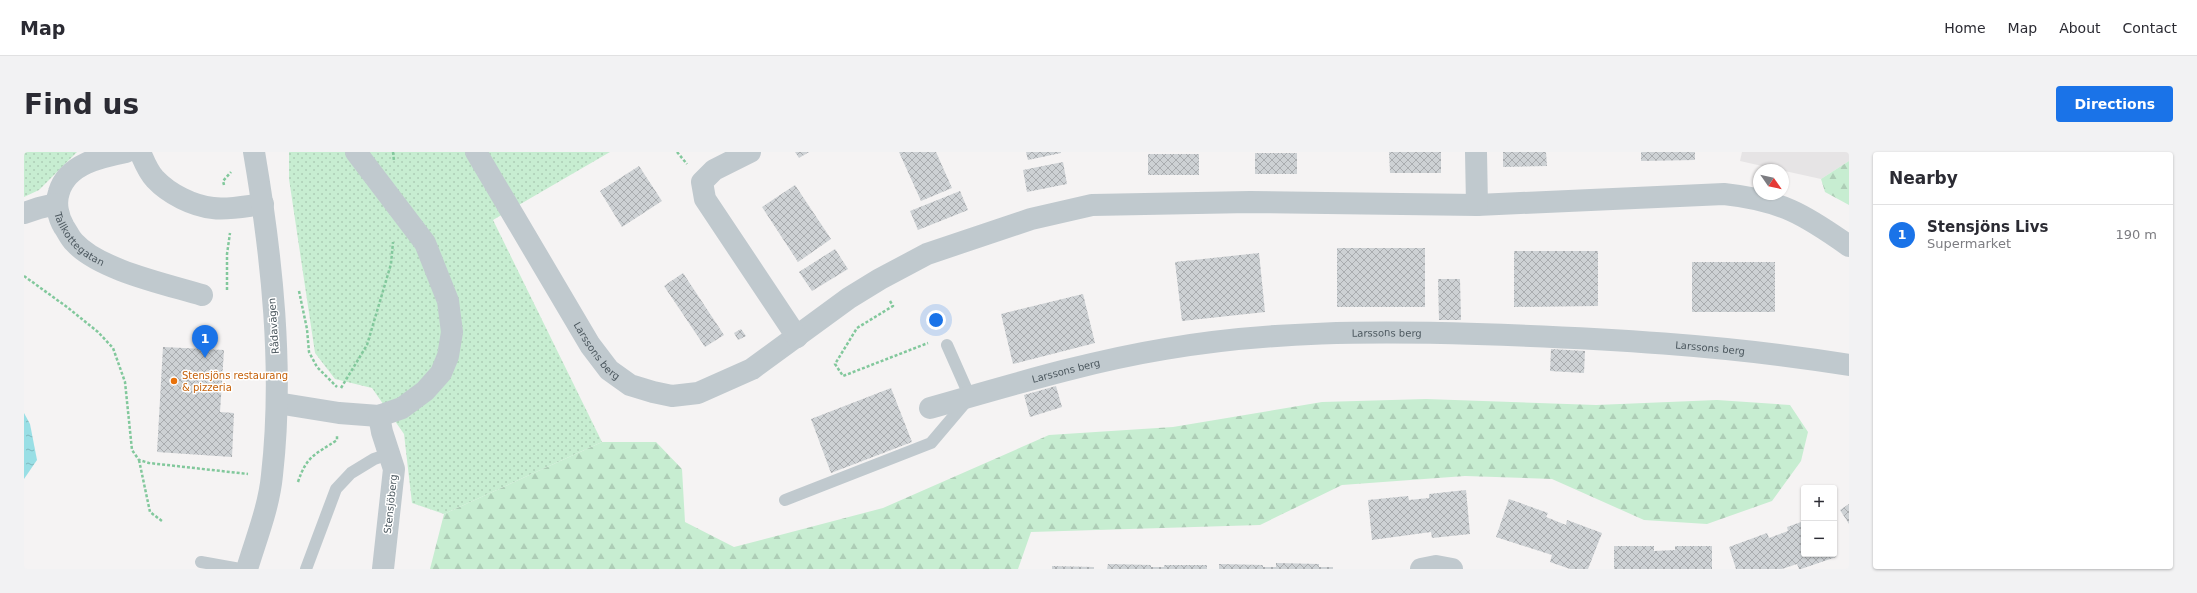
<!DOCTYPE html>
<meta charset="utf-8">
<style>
body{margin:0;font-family:"DejaVu Sans",sans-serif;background:#f2f2f3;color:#2b2b33}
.controls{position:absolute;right:12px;bottom:12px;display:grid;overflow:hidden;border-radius:4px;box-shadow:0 1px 3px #0004}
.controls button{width:36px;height:36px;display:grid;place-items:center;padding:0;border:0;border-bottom:1px solid #e1e1e2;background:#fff;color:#2b2b33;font:20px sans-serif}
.compass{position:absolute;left:1729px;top:12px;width:36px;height:36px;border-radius:50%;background:#fff;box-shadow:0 1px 3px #0004;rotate:124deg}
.you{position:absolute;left:912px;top:168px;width:14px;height:14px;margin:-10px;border:3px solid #fff;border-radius:50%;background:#1a73e8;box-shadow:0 0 0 6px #1a73e833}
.badge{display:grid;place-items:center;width:26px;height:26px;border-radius:50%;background:#1a73e8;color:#fff;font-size:13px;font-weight:700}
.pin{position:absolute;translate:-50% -33px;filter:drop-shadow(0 1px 2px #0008)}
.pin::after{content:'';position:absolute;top:21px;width:14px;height:12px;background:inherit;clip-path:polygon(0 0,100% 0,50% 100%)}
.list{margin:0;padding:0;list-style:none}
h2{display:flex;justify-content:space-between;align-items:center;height:52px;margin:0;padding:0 16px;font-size:17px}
h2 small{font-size:13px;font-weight:400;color:#7c7c81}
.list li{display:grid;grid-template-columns:26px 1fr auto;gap:12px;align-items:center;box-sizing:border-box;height:60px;padding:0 16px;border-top:1px solid #e1e1e2}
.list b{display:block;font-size:15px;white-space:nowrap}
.list p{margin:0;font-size:13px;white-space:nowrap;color:#7c7c81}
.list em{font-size:13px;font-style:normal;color:#7c7c81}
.map{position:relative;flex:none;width:1825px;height:417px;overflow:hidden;border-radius:4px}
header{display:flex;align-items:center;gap:24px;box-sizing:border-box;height:56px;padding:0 20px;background:#fff;border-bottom:1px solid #e1e1e2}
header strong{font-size:19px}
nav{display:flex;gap:22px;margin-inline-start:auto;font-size:14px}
.intro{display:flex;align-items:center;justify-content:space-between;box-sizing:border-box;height:96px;padding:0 24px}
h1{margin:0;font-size:28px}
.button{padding:10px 18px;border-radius:4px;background:#1a73e8;color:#fff;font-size:14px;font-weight:700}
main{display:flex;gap:24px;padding:0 24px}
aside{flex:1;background:#fff;border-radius:4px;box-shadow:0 1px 3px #0004}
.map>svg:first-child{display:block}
</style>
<header>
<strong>Map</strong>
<nav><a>Home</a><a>Map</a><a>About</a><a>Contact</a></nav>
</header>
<div class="intro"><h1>Find us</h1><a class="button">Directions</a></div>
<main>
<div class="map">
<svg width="1825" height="417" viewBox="0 0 1825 417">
<defs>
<pattern id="grass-dots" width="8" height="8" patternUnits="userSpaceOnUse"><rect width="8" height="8" fill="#c7edd1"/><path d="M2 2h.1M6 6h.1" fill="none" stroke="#adcdb6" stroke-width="1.8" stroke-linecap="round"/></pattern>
<pattern id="forest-firs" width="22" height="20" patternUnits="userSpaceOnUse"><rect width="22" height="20" fill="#c7edd1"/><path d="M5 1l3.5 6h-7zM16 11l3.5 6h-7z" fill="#adcdb6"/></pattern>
<pattern id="water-ripples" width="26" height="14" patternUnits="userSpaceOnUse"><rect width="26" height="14" fill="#99dfe5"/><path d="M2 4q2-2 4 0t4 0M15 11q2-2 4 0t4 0" fill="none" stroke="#7fb8bd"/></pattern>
<pattern id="building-cross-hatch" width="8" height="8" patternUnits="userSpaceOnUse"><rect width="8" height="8" fill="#cdd1d4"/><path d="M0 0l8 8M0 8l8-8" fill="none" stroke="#a9acaf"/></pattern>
</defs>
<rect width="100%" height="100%" fill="#f5f3f3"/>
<path fill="#e6e4e5" d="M1718 0H1825V9L1797 27 1716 9Z"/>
<path fill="url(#grass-dots)" d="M0 0H53L15 38 0 45Z
M265 0H586L469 68 578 290 420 362 388 351 380 282 348 236 311 227 291 201 265 27Z"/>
<path fill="url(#forest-firs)" d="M1825 9V53L1801 40 1797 27Z
M1402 247 1572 253 1693 248 1766 253 1784 280 1777 309 1748 349 1683 372 1620 368 1528 327 1441 324 1318 333 1236 373 1007 380 994 417H406L420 362 578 290H632L658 317 661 370 710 395 859 356 1025 283 1149 275 1298 250Z"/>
<path fill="url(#water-ripples)" d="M0 261 6 272 13 308 0 327Z"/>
<path fill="url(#building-cross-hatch)" d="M771 0H785L775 6Z
M875 0H912L928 36 897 49Z
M1002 0H1037V1L1004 8Z
M1365 0H1417V21H1366Z
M1479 0H1522L1523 14 1479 15Z
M1617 0H1671V8L1617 9Z
M1231 1H1273V22H1231Z
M1124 2H1175V23H1124Z
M1039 10 1043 32 1003 40 999 18Z
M615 14 638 49 598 75 576 39Z
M771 33 807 87 774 110 738 55Z
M936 39 944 58 894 78 886 59Z
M1313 96H1401V155H1313Z
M811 97 824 117 788 139 775 120Z
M1490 99H1574V154L1490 155Z
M1235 101 1241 160 1158 169 1151 110Z
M1668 110H1751V160H1668Z
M659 121 700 183 681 195 640 134Z
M1414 127H1436L1437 168H1415Z
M1059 142 1071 191 989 212 977 162Z
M717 177 722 184 714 188 710 181Z
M139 195 200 198 196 260 210 261 208 305 133 300Z
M1527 197 1561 199 1560 221 1526 219Z
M1032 234 1038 255 1006 265 1000 243Z
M867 236 888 290 807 321 787 267Z
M1442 338 1446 382 1408 386 1407 380 1348 388 1344 348 1384 344 1385 348 1405 346V342Z
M1485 347 1524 361 1522 365 1542 373 1543 368 1578 381 1564 417H1546L1526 410 1528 403 1472 385Z
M1825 352V372L1816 358Z
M1780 369V402H1810V399L1812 405 1777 417H1775L1773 412 1758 417H1712L1705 395 1743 381 1745 386 1764 379 1763 375Z
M1590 394H1630V399L1651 398V394H1688V417H1590Z
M1252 411 1295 412V415H1309V417H1195V412L1239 413V415H1252Z
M1084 412 1127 413V415H1140V413H1183V417H1083Z
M1028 414 1070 415V417H1028Z"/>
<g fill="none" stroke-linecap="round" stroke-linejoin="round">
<path stroke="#82c89c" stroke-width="2.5" stroke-dasharray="3 2" stroke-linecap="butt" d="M369 0 370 9
M653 0 663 12
M200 33 199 29 207 20
M0 124 43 155 74 180 89 196 101 230 108 298 115 308 125 311 224 322
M203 138V102L206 81
M275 139 283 177 285 200 293 215 313 235
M866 149 869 154 833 176 811 212 819 224 904 191
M317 236 343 193 367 112 369 90
M115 308 126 360 138 369
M274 330C283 303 291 303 313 288V284"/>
<path stroke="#c0c9ce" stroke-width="12" d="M761 348 907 291 946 245 923 193
M177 410 216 417
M282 417 312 337 327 321 350 307 365 302"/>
<g stroke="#c0c9ce" stroke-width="22">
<path id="s1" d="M102 0C77 5 43 12 35 40 31 51 34 65 40 75 43 79 46 86 50 90 75 118 142 132 178 143"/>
<path d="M116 0C120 9 124 20 131 27 145 42 169 54 189 56 205 58 222 54 239 52"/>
<path id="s2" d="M452 0 566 193 585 218 606 233 629 240 648 244 674 241 728 217 825 146 856 127 903 102 1007 67 1068 53 1226 50 1453 53 1700 42C1756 48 1780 62 1825 94"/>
<path d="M726 0 690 18 678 30 681 47 773 185"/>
<path d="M1452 0 1453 53"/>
<path d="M0 61 15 56 32 52"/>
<path d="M253 251 315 261 355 264 378 256 401 239 417 221 424 204 428 180 424 149 401 91 332 0"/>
<path id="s3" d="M906 256C984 234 1062 210 1141 197 1244 179 1350 179 1453 182 1577 186 1703 193 1825 213"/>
<path d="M355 264 358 280 370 317 359 417"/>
<path d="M1397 417 1412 414 1428 417"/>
</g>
<path stroke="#c0c9ce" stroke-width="22" d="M223 417C232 387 245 355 248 323 260 217 248 105 230 0"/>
</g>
<circle fill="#e8710a" stroke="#fff" stroke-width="1.5" cx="150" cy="229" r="4"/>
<g text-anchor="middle" stroke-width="3" stroke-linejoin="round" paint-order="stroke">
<g font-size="10" fill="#4c585f" stroke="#fff">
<text dy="4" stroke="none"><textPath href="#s1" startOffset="138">Tallkottegatan</textPath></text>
<text transform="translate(249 174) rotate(-94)" y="4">Rådavägen</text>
<text dy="4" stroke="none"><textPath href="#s3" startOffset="465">Larssons berg</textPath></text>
<text dy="4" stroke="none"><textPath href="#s3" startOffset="789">Larssons berg</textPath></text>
<text dy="4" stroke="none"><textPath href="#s2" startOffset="233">Larssons berg</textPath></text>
<text dy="4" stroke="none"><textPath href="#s3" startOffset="141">Larssons berg</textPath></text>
<text transform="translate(366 352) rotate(-84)" y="4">Stensjöberg</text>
</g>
<g font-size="10" fill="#c56008" stroke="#fff" text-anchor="start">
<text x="158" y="227">Stensjöns restaurang<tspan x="158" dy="12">&amp; pizzeria</tspan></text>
</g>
</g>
</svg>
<div class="controls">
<button>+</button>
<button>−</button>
</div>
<svg class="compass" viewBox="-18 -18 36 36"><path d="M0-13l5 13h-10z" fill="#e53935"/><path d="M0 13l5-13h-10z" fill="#7c7c81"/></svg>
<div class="you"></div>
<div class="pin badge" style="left:181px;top:206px">1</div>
</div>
<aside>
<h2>Nearby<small></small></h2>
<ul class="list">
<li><span class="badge">1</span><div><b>Stensjöns Livs</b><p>Supermarket</p></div><em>190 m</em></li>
</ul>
</aside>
</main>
